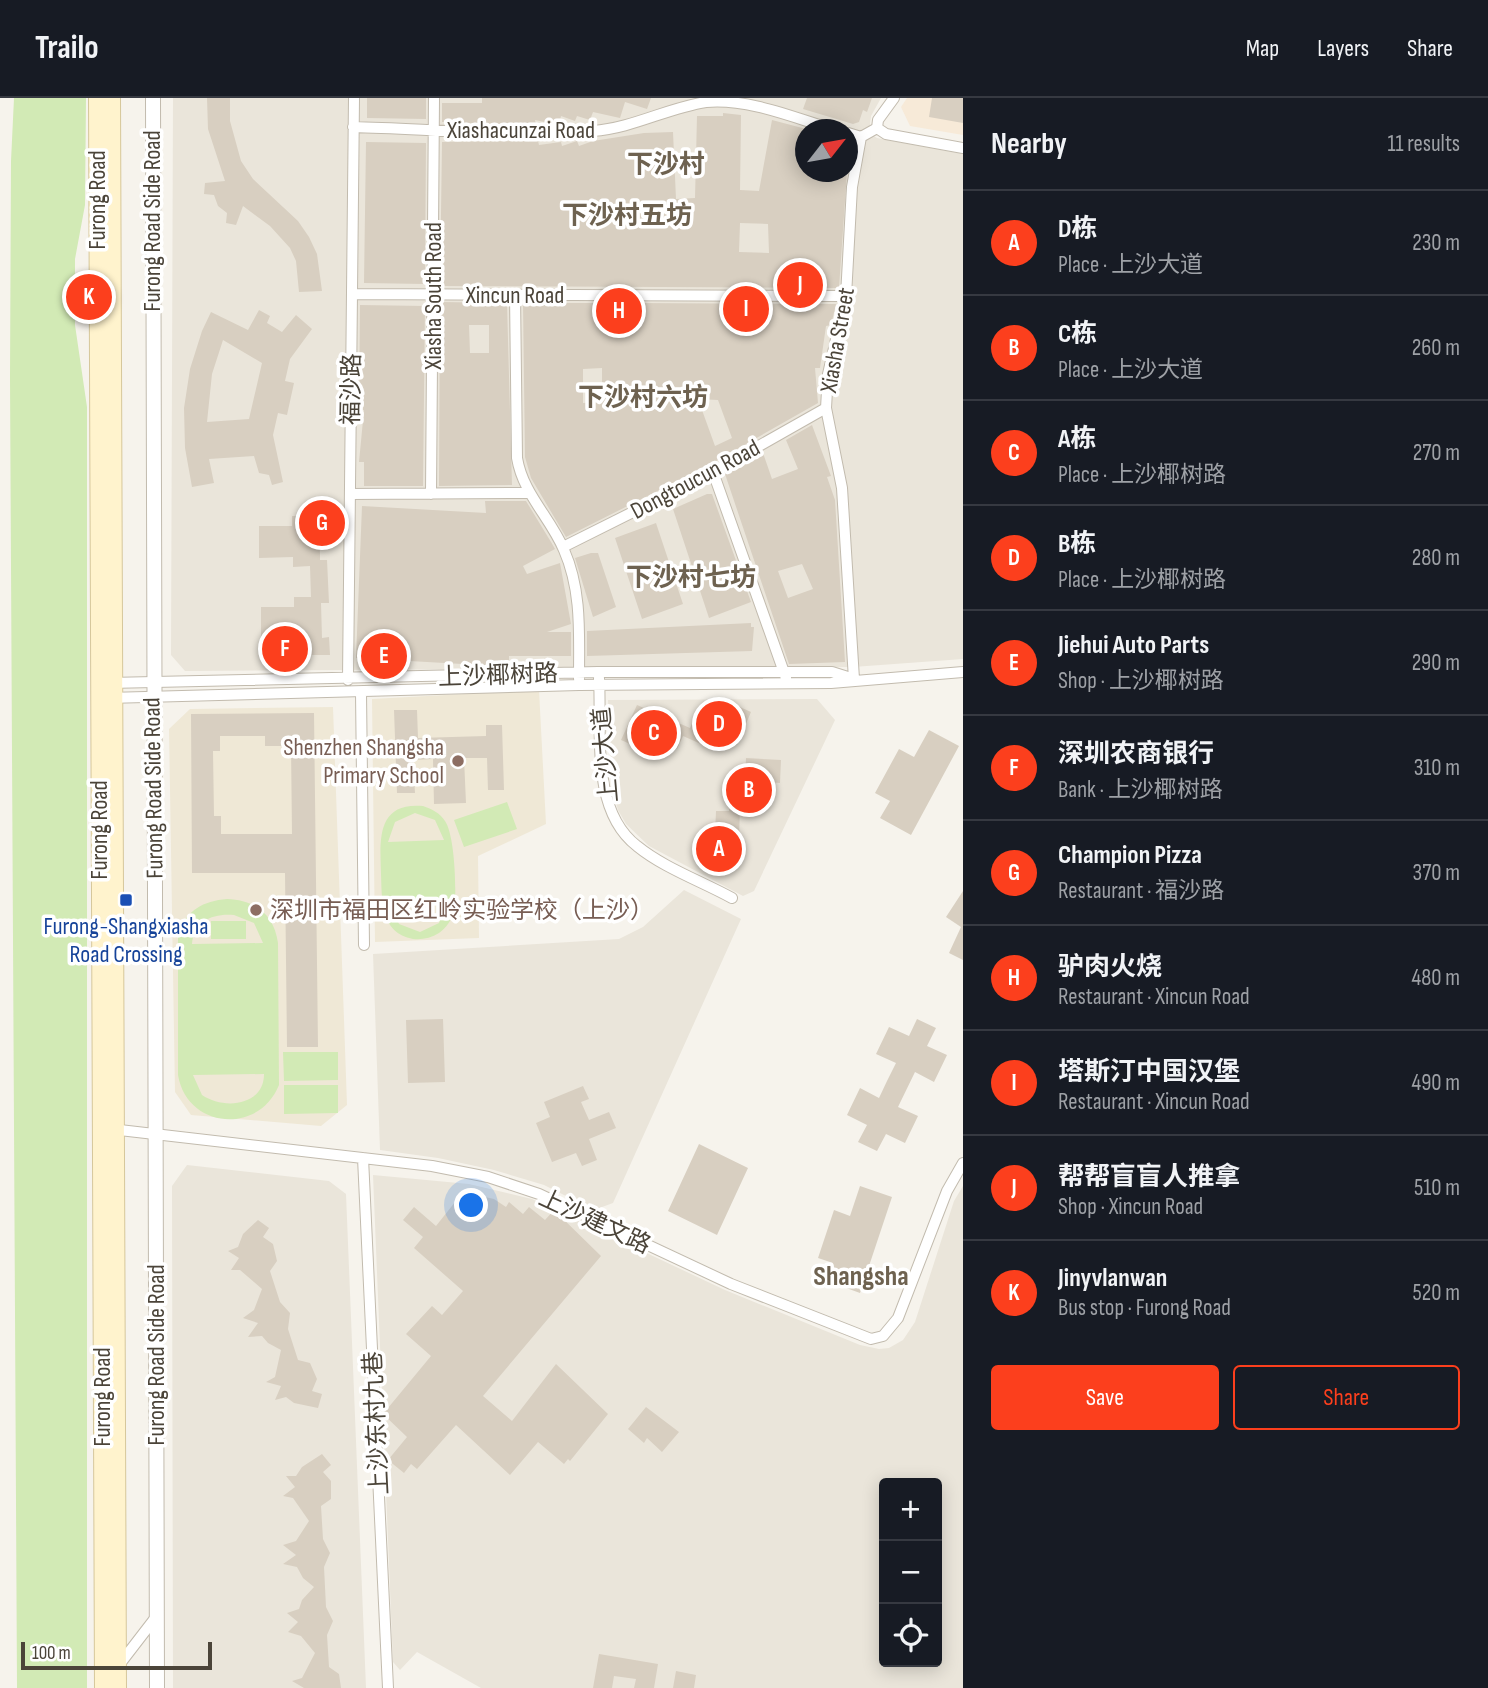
<!DOCTYPE html>
<meta charset="utf-8">
<style>
body{margin:0;font-family:"Sofia Sans Condensed","Noto Sans SC",sans-serif;background:#242831;color:#f1f3f6}
.controls{position:absolute;right:21px;bottom:21px;display:grid;overflow:hidden;border-radius:7px;box-shadow:0 4px 18px #0003}
.controls button{width:63px;height:63px;display:grid;place-items:center;padding:0;border:0;border-bottom:2px solid #363941;background:#171b24;color:#f1f3f6;font:35px sans-serif}
.compass{position:absolute;left:795px;top:21px;width:63px;height:63px;border-radius:50%;background:#171b24;box-shadow:0 4px 18px #0003;rotate:59deg}
.scale{position:absolute;left:21px;bottom:18px;width:191px;box-sizing:border-box;padding-left:7px;border:4px solid #4b4439;border-top:0;font-size:19px;line-height:24px;white-space:nowrap;color:#4b4439;-webkit-text-stroke:5px #fff;paint-order:stroke}
.you{position:absolute;left:472px;top:1108px;width:24px;height:24px;margin:-18px;border:5px solid #fff;border-radius:50%;background:#1a73e8;box-shadow:0 0 0 10px #1a73e833}
.badge{display:grid;place-items:center;width:46px;height:46px;border-radius:50%;background:#fc3f1d;color:#fff;font-size:23px;font-weight:700}
.pin{position:absolute;translate:-50% -50%;border:4px solid #fff;box-shadow:0 2px 7px #0006}
.list{margin:0;padding:0;list-style:none}
h2{display:flex;justify-content:space-between;align-items:center;height:91px;margin:0;padding:0 28px;font-size:30px}
h2 small{font-size:23px;font-weight:400;color:#9ea1a6}
.list li{display:grid;grid-template-columns:46px 1fr auto;gap:21px;align-items:center;box-sizing:border-box;height:105px;padding:0 28px;border-top:2px solid #363941}
.list b{display:block;font-size:26px;white-space:nowrap}
.list p{margin:0;font-size:23px;white-space:nowrap;color:#9ea1a6}
.list em{font-size:23px;font-style:normal;color:#9ea1a6}
.actions{display:flex;gap:14px;padding:21px 28px}
.actions a{flex:1;padding:16px 0;border:2px solid #fc3f1d;border-radius:7px;text-align:center;font-size:24px;color:#fc3f1d}
.actions .main{background:#fc3f1d;color:#fff}
.icon{flex:none;width:38px;height:38px;fill:none;stroke:currentColor;stroke-width:2;stroke-linecap:round;stroke-linejoin:round}
.map{position:relative;flex:none;width:963px;height:1590px;overflow:hidden}
header{display:flex;align-items:center;gap:42px;box-sizing:border-box;height:98px;padding:0 35px;background:#171b24;border-bottom:2px solid #363941}
header strong{font-size:33px}
nav{display:flex;gap:38px;margin-inline-start:auto;font-size:24px}
main{display:flex}
aside{flex:1;background:#171b24}
.map>svg:first-child{display:block}
</style>
<header>
<strong>Trailo</strong>
<nav><a>Map</a><a>Layers</a><a>Share</a></nav>
</header>
<main>
<div class="map">
<svg width="963" height="1590" viewBox="0 0 963 1590">
<rect width="100%" height="100%" fill="#f6f3ec"/>
<path fill="#eae5da" fill-rule="evenodd" d="M173 0H881L871 18 869 35 877 40 963 56V561L853 569 185 573 171 557ZM806 32H848V74H806Z
M817 601 835 622 754 793 743 798 649 748 626 726 618 712 612 690 608 602Z
M684 792 741 821 613 1105 594 1112 544 1087 494 1072 438 1060 380 1052 373 856 619 841 643 829Z
M187 1067 329 1083 346 1096 366 1590H173L172 1088Z
M373 1077 469 1086 532 1101 725 1192 860 1247 879 1251 889 1250 903 1242 915 1224 954 1103 963 1088V1590H481L417 1554 400 1572 393 1564ZM884 1385H937V1564H884Z"/>
<path fill="#f7ead8" d="M907 0H963V37L910 28 901 9Z"/>
<path fill="#efe8d6" d="M539 592 546 726 478 758 479 840 375 844 372 601Z
M333 609 347 1007 321 1028 191 1017 175 994 169 631 190 611Z"/>
<path fill="#d2eab5" fill-rule="evenodd" d="M14 0H86L85 107 75 161V227L87 309V1590H17L10 280 11 63Z
M507 704 517 731 464 749 454 722Z
M423 708C432 711 440 715 445 723 455 737 457 796 454 813 452 822 446 830 439 835 431 840 422 842 413 841 380 835 382 802 381 776 380 742 376 704 423 708ZM415 715 435 722 444 742 388 744 395 724ZM446 804 439 825 420 834 399 826 390 807Z
M227 801C255 802 274 816 278 845L279 987C259 1037 187 1031 178 977V835C187 812 203 803 227 801ZM234 817 254 825 263 845 192 846C194 823 213 815 234 817ZM264 976C264 1008 224 1012 202 997L193 977Z
M211 823H246V841H211Z
M283 954H338V982L284 983Z
M284 987H338V1015L284 1016Z"/>
<path fill="#d8cfc1" fill-rule="evenodd" d="M207 0H230V23L241 63 253 81 298 123 309 139 317 156 322 193 299 194 296 163 290 150 270 128 243 108 236 127 226 125 227 115 218 108 214 97 204 96 205 85 225 83 208 31Z
M367 0H426V21L367 20Z
M482 0H651L647 11 625 4 620 20 593 14 590 22 577 18 575 23 561 18 559 27 535 22 536 27 442 24V5H482Z
M807 0H872L867 14 863 12 859 24 853 26 803 11Z
M932 0H963V25L929 19Z
M723 15 741 17 740 92 759 93 772 22 806 31V74H847L839 190 440 188 442 44 538 43 539 47 561 44 562 48 577 43 579 48 593 43 644 35 673 34 676 101 695 100 697 18H723ZM740 125 768 126 769 155 739 154Z
M366 44 426 45 425 186 364 185Z
M440 204 507 205 512 387 439 388ZM469 227H489V255H470Z
M523 205H608V209L634 208V205L836 206 831 227 826 228 820 270H815L818 305 709 367 566 439 531 380 525 359ZM602 270V304L583 305V271ZM698 301 718 302 732 340 715 348Z
M360 207 425 208 423 388H364V364H359L364 312H359Z
M259 212 270 218 267 225 282 234 296 217 312 231 290 261 285 283 294 285 287 317 278 315 273 337 283 384 272 387 269 377 259 375 254 358 209 361 214 385 192 389 185 350 184 310 190 271 202 233 211 214 248 232ZM223 242 262 265 249 321 207 324 212 276Z
M812 327 831 378 827 379 835 402 845 564 789 566 725 376 763 355 772 381 798 371 786 342ZM802 466 813 491 788 500 778 473Z
M707 396H712L751 504 709 520 673 411Z
M485 403H526L551 444 555 451 523 468 527 476 560 465 571 526 547 534H571V558H509V568H498L356 560 362 408 486 415Z
M303 410H326L327 427H319L320 457V462H327L329 505H321L322 540 329 539 330 557H306V550H295V540L261 541V509H294V499H311L310 468 293 469V459L259 460V428H292V418H303Z
M656 425 683 506 642 521 615 440Z
M591 455H598L616 509 593 519 575 460Z
M751 525V529H754L752 553 587 558V533Z
M731 605 751 614 737 647 716 637 710 650 683 638 677 651 656 641 650 655 621 642 637 607 690 630 699 609 709 614 711 609 726 616Z
M394 612H417L418 640 486 638V627H502L504 692H488L487 660H464L466 705 434 706 433 661 413 662 415 695H397Z
M314 615 318 949H287L285 775H192L191 616ZM220 638H265V648H291L292 736H221V718H214L213 653H220Z
M929 632 959 648 911 737 880 720 890 703 875 695 899 651 914 659Z
M746 660 781 662 780 685 769 684 768 700H763L762 711 740 710 738 768 699 767 701 735 715 736 716 713H729L731 683 745 684Z
M963 793V862L949 855 961 829 946 819Z
M443 921 445 984 408 985 406 922Z
M917 921 936 930 927 948 947 957 934 984 915 974 898 1009 918 1018 905 1045 886 1036 877 1053 858 1044 867 1027 847 1017 860 990 879 1000 887 983 896 965 876 956 889 929 909 938Z
M583 988 589 1001 581 1004 589 1022 609 1014 616 1030 589 1041 597 1062 582 1068 576 1055 552 1064 536 1025 550 1019 544 1004Z
M699 1046 748 1070 717 1137 668 1113Z
M860 1088 892 1099 860 1195 827 1183 833 1165 818 1160 834 1112 850 1118Z
M463 1094 494 1101 506 1109 509 1104 523 1116 529 1109 545 1122 554 1112 601 1158 483 1298 512 1323 556 1266 608 1316 570 1363 568 1361 564 1366 538 1344 510 1377 456 1327 417 1371 411 1366 404 1375 388 1362 407 1339 383 1316 431 1258 406 1236 432 1208 442 1217 463 1193 414 1150 423 1139 403 1122 414 1109 436 1128Z
M258 1122 269 1130 263 1139 273 1146 277 1163 270 1173 280 1204 290 1215 288 1231 298 1262 310 1265 317 1281 312 1293 322 1296 318 1310 294 1305 286 1299 275 1302 281 1288 266 1284 275 1279 281 1252 268 1245 262 1238 248 1239 258 1225 243 1220 254 1212 262 1191 240 1172H231L239 1160 228 1153 238 1149 243 1136Z
M646 1309 679 1334 662 1354 647 1340 644 1345 628 1331Z
M322 1356 331 1367 323 1374 331 1383V1401L321 1408 323 1441 330 1455 324 1469 326 1509 333 1523 327 1537 329 1569 339 1576 341 1590H304L292 1583 302 1580 315 1555 301 1538 288 1534 298 1524 287 1515 299 1511 302 1502 314 1489 303 1480 297 1469 283 1466 296 1457 283 1447 296 1443 309 1423 293 1400 283 1398 295 1389 286 1378H296L302 1369Z
M599 1556 658 1566 654 1590H634L636 1581 614 1578 612 1590H593Z
M676 1573 696 1577 694 1590H673Z"/>
<g fill="none" stroke-linecap="round" stroke-linejoin="round">
<g stroke="#c2bbae" stroke-width="12">
<path id="minor" d="M353 29C430 31 516 39 593 33 633 30 667 10 706 4 748 0 795 20 835 32
M877 30 886 36 963 50
M848 35 861 39
M353 196 846 198
M515 197 517 360C523 396 550 419 564 452 582 493 579 536 579 581
M713 374 786 580
M350 396 529 395
M431 396 434 0
M563 449 713 374 826 310
M599 580C602 633 590 712 637 748 664 770 701 783 732 800
M854 581 842 390 826 310 828 276 846 198 852 89 861 39 877 30 878 22 894 0
M348 582 354 0
M109 585 598 574H832L851 580
M361 595 364 847
M108 600 579 587 831 585 963 574
M111 1031 432 1068 488 1079 539 1096 731 1186 871 1241 883 1238 898 1220 947 1093 963 1065
M363 1060 388 1590
M119 1567 156 1519"/>
</g>
<g stroke="#c2bbae" stroke-width="16">
<path id="tertiary" d="M153 0 157 1590"/>
</g>
<g stroke="#d6c79b" stroke-width="18">
<path id="secondary" d="M97 0 103 1590
M112 0 118 1590"/>
</g>
<use href="#minor" stroke="#fff" stroke-width="10"/>
<use href="#tertiary" stroke="#fff" stroke-width="14"/>
<use href="#secondary" stroke="#fff3cd" stroke-width="16"/>
</g>
<g fill="#8d6e63" stroke="#fff" stroke-width="2.5">
<circle cx="458" cy="663" r="7"/>
<circle cx="256" cy="812" r="7"/>
</g>
<rect fill="#1a4fb4" stroke="#fff" stroke-width="2.5" x="119" y="795" width="14" height="14" rx="3.5"/>
<g text-anchor="middle" stroke-width="7" stroke-linejoin="round" paint-order="stroke">
<g font-size="24" fill="#4b4439" stroke="#fff">
<text x="521" y="40">Xiashacunzai Road</text>
<text transform="translate(97 102) rotate(-90)" y="8">Furong Road</text>
<text transform="translate(152 123) rotate(-90)" y="8">Furong Road Side Road</text>
<text x="515" y="205">Xincun Road</text>
<text transform="translate(433 198) rotate(-90)" y="8">Xiasha South Road</text>
<text transform="translate(837 242) rotate(-80)" y="8">Xiasha Street</text>
<text transform="translate(351 291) rotate(-89)" y="8">福沙路</text>
<text transform="translate(695 381) rotate(-28)" y="8">Dongtoucun Road</text>
<text transform="translate(498 577) rotate(-2)" y="8">上沙椰树路</text>
<text transform="translate(605 657) rotate(-95)" y="8">上沙大道</text>
<text transform="translate(153 690) rotate(-91)" y="8">Furong Road Side Road</text>
<text transform="translate(99 732) rotate(-90)" y="8">Furong Road</text>
<text transform="translate(595 1123) rotate(25)" y="8">上沙建文路</text>
<text transform="translate(156 1257) rotate(-90)" y="8">Furong Road Side Road</text>
<text transform="translate(102 1299) rotate(-90)" y="8">Furong Road</text>
<text transform="translate(376 1325) rotate(-93)" y="8">上沙东村九巷</text>
</g>
<g font-size="24" fill="#785e54" stroke="#fff" text-anchor="end">
<text x="444" y="657">Shenzhen Shangsha<tspan x="444" dy="28">Primary School</tspan></text>
<text x="270" y="820" text-anchor="start">深圳市福田区红岭实验学校（上沙）</text>
</g>
<g font-size="24" fill="#164399" stroke="#fff">
<text x="126" y="836">Furong-Shangxiasha<tspan x="126" dy="28">Road Crossing</tspan></text>
</g>
<g font-size="26" font-weight="bold" fill="#6e6250" stroke="#fff">
<text x="666" y="75">下沙村</text>
<text x="627" y="126">下沙村五坊</text>
<text x="643" y="308">下沙村六坊</text>
<text x="691" y="488">下沙村七坊</text>
</g>
<g font-size="28" font-weight="bold" fill="#6e6250" stroke="#fff">
<text x="861" y="1187">Shangsha</text>
</g>
</g>
</svg>
<div class="controls">
<button>+</button>
<button>−</button>
<button><svg class="icon" aria-label="locate" viewBox="0 0 24 24"><circle cx="12" cy="12" r="6"/><path d="M12 2v4M12 18v4M2 12h4M18 12h4"/></svg></button>
</div>
<svg class="compass" viewBox="-18 -18 36 36"><path d="M0-13l5 13h-10z" fill="#e53935"/><path d="M0 13l5-13h-10z" fill="#9ea1a6"/></svg>
<div class="scale">100 m</div>
<div class="you"></div>
<div class="pin badge" style="left:719px;top:751px">A</div>
<div class="pin badge" style="left:749px;top:692px">B</div>
<div class="pin badge" style="left:654px;top:635px">C</div>
<div class="pin badge" style="left:719px;top:626px">D</div>
<div class="pin badge" style="left:384px;top:558px">E</div>
<div class="pin badge" style="left:285px;top:551px">F</div>
<div class="pin badge" style="left:322px;top:425px">G</div>
<div class="pin badge" style="left:619px;top:213px">H</div>
<div class="pin badge" style="left:746px;top:211px">I</div>
<div class="pin badge" style="left:800px;top:187px">J</div>
<div class="pin badge" style="left:89px;top:199px">K</div>
</div>
<aside>
<h2>Nearby<small>11 results</small></h2>
<ul class="list">
<li><span class="badge">A</span><div><b>D栋</b><p>Place · 上沙大道</p></div><em>230 m</em></li>
<li><span class="badge">B</span><div><b>C栋</b><p>Place · 上沙大道</p></div><em>260 m</em></li>
<li><span class="badge">C</span><div><b>A栋</b><p>Place · 上沙椰树路</p></div><em>270 m</em></li>
<li><span class="badge">D</span><div><b>B栋</b><p>Place · 上沙椰树路</p></div><em>280 m</em></li>
<li><span class="badge">E</span><div><b>Jiehui Auto Parts</b><p>Shop · 上沙椰树路</p></div><em>290 m</em></li>
<li><span class="badge">F</span><div><b>深圳农商银行</b><p>Bank · 上沙椰树路</p></div><em>310 m</em></li>
<li><span class="badge">G</span><div><b>Champion Pizza</b><p>Restaurant · 福沙路</p></div><em>370 m</em></li>
<li><span class="badge">H</span><div><b>驴肉火烧</b><p>Restaurant · Xincun Road</p></div><em>480 m</em></li>
<li><span class="badge">I</span><div><b>塔斯汀中国汉堡</b><p>Restaurant · Xincun Road</p></div><em>490 m</em></li>
<li><span class="badge">J</span><div><b>帮帮盲盲人推拿</b><p>Shop · Xincun Road</p></div><em>510 m</em></li>
<li><span class="badge">K</span><div><b>Jinyvlanwan</b><p>Bus stop · Furong Road</p></div><em>520 m</em></li>
</ul>
<div class="actions"><a class="main">Save</a><a>Share</a></div>
</aside>
</main>
